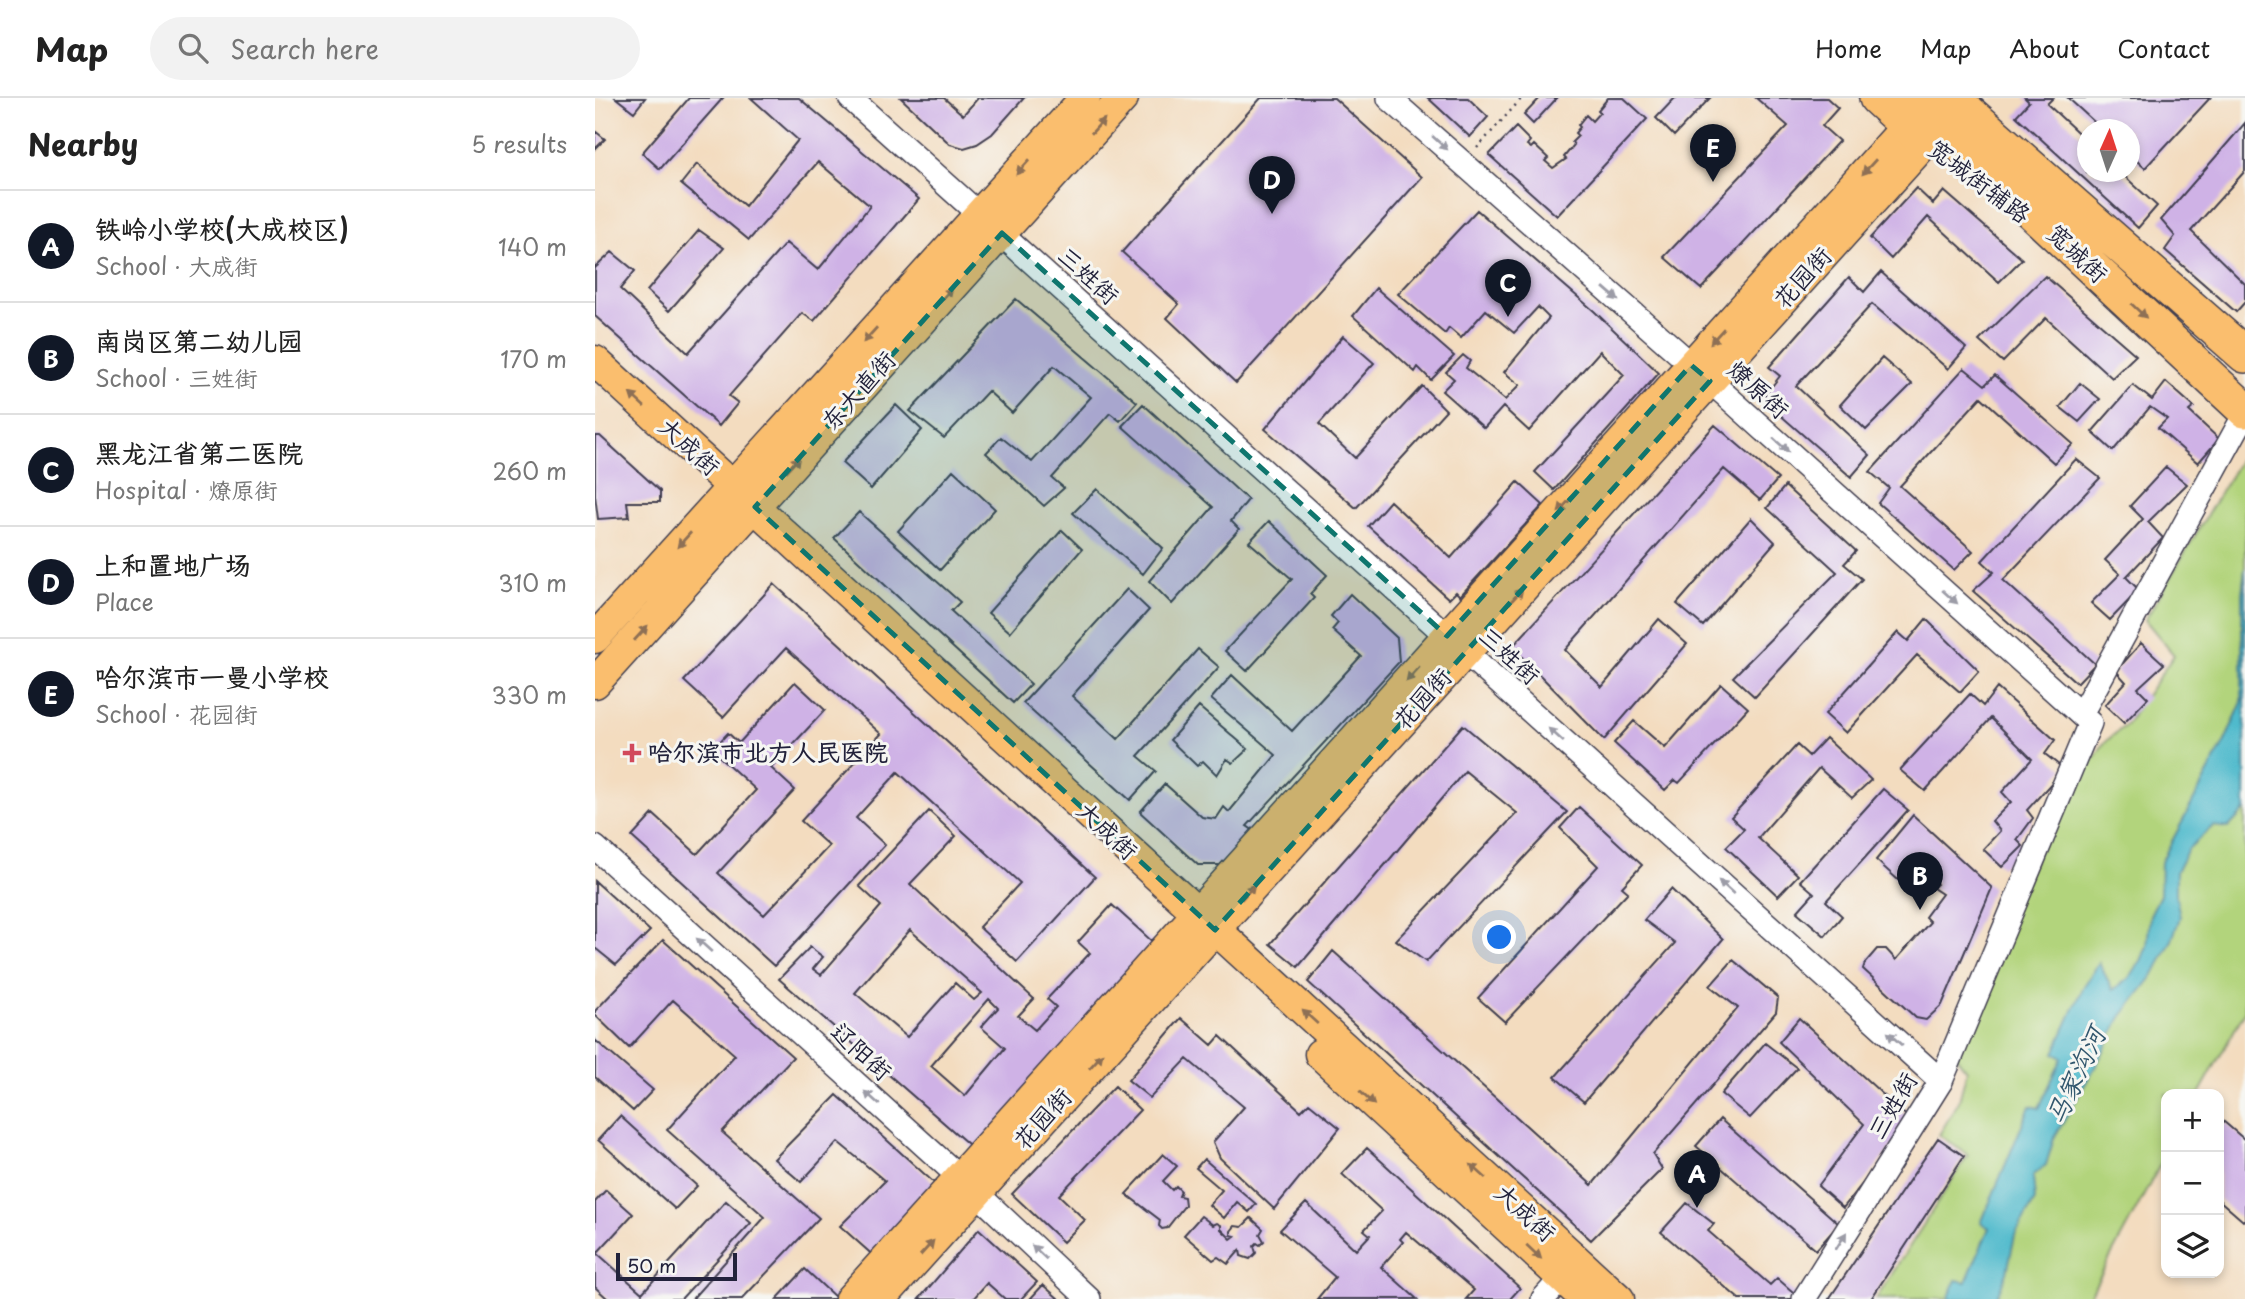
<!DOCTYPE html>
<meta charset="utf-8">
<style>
body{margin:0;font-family:"Playpen Sans","LXGW WenKai TC",sans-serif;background:#f2f2f2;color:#222}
.controls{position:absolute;right:21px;bottom:21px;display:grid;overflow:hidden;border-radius:14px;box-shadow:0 4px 10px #0003}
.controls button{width:63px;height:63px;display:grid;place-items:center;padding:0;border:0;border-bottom:2px solid #e0e0e0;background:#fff;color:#222;font:35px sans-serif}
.compass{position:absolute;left:1482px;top:21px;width:63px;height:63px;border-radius:50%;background:#fff;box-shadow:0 4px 10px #0003;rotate:3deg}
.scale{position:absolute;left:21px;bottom:18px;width:121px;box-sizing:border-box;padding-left:7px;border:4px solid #22223b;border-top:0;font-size:19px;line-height:24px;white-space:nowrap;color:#22223b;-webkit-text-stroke:5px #f6f6f2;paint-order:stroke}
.you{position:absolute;left:905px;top:840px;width:24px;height:24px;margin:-18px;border:5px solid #fff;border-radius:50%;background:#1a73e8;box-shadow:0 0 0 10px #1a73e833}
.badge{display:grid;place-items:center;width:46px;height:46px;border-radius:50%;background:#111827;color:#fff;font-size:23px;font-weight:700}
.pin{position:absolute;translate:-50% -58px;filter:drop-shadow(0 2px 4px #0008)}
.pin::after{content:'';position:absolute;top:37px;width:24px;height:21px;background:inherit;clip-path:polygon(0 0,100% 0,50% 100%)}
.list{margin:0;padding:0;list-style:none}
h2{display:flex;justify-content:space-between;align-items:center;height:91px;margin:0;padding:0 28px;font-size:30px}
h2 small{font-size:23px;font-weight:400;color:#767676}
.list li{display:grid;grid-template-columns:46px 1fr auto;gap:21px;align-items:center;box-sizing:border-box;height:112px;padding:0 28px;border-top:2px solid #e0e0e0}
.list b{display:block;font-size:26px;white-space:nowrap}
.list p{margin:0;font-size:23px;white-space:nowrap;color:#767676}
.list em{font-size:23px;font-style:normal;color:#767676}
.icon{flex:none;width:38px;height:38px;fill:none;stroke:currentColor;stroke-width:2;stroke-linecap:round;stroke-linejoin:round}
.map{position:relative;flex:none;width:1650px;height:1201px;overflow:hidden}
header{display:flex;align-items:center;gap:42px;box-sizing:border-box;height:98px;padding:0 35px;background:#fff;border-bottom:2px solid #e0e0e0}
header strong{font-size:33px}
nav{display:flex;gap:38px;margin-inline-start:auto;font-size:24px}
.search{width:490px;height:63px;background:#f2f2f2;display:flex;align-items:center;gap:18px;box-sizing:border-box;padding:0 24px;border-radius:38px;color:#767676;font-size:26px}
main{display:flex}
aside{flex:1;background:#fff}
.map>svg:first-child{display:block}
</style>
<header>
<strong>Map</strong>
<div class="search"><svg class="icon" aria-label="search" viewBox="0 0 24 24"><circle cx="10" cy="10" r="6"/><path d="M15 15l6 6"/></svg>Search here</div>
<nav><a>Home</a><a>Map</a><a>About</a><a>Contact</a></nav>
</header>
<main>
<aside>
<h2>Nearby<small>5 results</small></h2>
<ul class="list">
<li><span class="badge">A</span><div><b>铁岭小学校(大成校区)</b><p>School · 大成街</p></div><em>140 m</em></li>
<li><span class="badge">B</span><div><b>南岗区第二幼儿园</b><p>School · 三姓街</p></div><em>170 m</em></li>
<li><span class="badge">C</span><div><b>黑龙江省第二医院</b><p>Hospital · 燎原街</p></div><em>260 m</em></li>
<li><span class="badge">D</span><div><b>上和置地广场</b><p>Place</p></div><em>310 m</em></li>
<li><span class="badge">E</span><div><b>哈尔滨市一曼小学校</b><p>School · 花园街</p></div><em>330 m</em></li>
</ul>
</aside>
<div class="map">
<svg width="1650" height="1201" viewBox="0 0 1650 1201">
<rect width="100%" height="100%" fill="#f6f6f2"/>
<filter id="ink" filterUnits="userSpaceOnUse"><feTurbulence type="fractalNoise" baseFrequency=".0143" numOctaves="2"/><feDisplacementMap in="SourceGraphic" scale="14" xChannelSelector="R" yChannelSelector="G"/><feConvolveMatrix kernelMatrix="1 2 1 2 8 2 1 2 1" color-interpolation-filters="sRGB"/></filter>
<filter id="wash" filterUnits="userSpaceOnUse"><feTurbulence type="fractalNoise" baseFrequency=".00686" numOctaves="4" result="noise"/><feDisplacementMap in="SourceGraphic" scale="28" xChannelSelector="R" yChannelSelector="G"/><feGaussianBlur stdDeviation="1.57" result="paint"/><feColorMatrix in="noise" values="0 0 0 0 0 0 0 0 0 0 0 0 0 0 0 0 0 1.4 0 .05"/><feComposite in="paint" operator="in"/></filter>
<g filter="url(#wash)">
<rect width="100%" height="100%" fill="#f3dcbf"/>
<path fill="#b2d47c" stroke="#6a7b5c" stroke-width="2" d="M1650 353V913L1604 996H1571V1056L1493 1201H1281L1373 1057 1344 1037 1364 1003 1372 972 1350 945 1464 712 1510 644 1531 627 1579 557 1550 522Z"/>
<path fill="#4fbacc" stroke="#386e84" stroke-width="2" d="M1650 470V712L1633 730 1618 728 1593 751 1581 774V798L1585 819 1577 842 1558 878 1526 919 1503 964 1459 1040 1451 1067 1438 1078 1440 1102 1420 1137 1412 1174 1401 1201H1353L1361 1182 1371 1184 1394 1130 1386 1125 1435 1008 1444 1010 1467 960 1459 955 1489 888 1504 865 1518 892 1534 880 1546 863 1552 848 1555 817 1565 797 1566 764 1631 641 1647 604V496Z"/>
<g id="blocks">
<path fill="#cfb2e6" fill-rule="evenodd" d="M21 0H50L39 14Z
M94 0H128L65 71 47 55Z
M156 0H204L324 101 219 223 207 215 134 298 143 305 124 328 0 218V168L1 169 17 154 40 173 25 191 93 255 191 145 223 172 275 108 223 64 154 142 86 86 102 66 150 108 203 42Z
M306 0H349L368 17 383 0H429L397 36 382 46 369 50 355 46Z
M666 0H739L827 79 641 285 572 220 584 206 527 154Z
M833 0H873L893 19 875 39Z
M945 0H962L938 26 929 17Z
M1013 0H1029L1052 21 962 118 894 57 921 29 935 43 932 47 936 50 939 47 953 60 950 63 958 70 971 61 969 59 979 47 977 44 983 38 980 35 985 29 983 27 991 17 997 23 1005 14 1003 12Z
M1080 0H1115L1079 38 1061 20Z
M1161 0H1232L1243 10 1227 28 1244 43 1106 191 1069 159 1193 28Z
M1430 0H1458L1452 6 1492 43V74H1525L1562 108 1543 130 1421 18 1434 4Z
M1473 0H1615L1550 70 1534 56V32H1508Z
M1650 25V73L1596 133 1650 186V204L1641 214 1570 152 1580 138 1566 122Z
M0 33 10 41 0 51Z
M1321 90 1338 106 1349 93 1427 161 1404 184 1333 119 1296 161 1275 140Z
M882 112 999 213 1064 275 959 392 940 374 1029 277 1005 253 934 333 908 309 889 330 847 293 859 281 851 274 868 257 875 263 871 270 910 302 925 287 909 274 954 220 943 209 919 235 891 212 866 240 854 230 850 236 803 196Z
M104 132 129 150 74 213 52 193Z
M1286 174 1371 250 1353 271 1277 206 1201 288 1275 357 1256 379 1167 301 1185 278 1174 269 1254 179 1269 194Z
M1450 178 1541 257 1517 280 1451 220 1408 264 1384 243Z
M781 190 859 258 836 282 823 269 820 274 758 218Z
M421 201 542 304 525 323 515 315 457 380 469 390 449 408 391 355 406 339 437 364 496 299 459 268 417 315 393 293 349 340 315 313Z
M748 238 779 265 724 326 760 360 827 288 851 312 761 410 670 331Z
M1287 260 1317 286 1271 332 1245 307Z
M1369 270 1390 287 1400 277 1478 346 1459 365 1386 299 1305 388 1378 453 1359 472 1283 405 1294 390 1275 374Z
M1571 284 1599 309 1594 313 1624 341 1603 365 1563 330 1572 321 1555 309 1518 353 1497 334 1538 287 1557 302Z
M1485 285 1505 301 1484 324 1465 309Z
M548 306 653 402 636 423 644 431 577 506 554 483 618 409 527 328Z
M301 307 327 332 276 391 247 365Z
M1120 327 1183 381 1165 402 1129 371 970 552 1007 589 1064 521 1092 546 1009 642 917 549Z
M0 338H5L65 393V404H32L34 419 3 421 0 397Z
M1481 361 1505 380 1408 482 1500 566 1482 585 1378 493 1399 474 1387 463Z
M1571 369 1592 386 1553 424 1568 440 1531 479 1544 492 1515 522 1496 505 1525 476 1510 462 1548 421 1535 408Z
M358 372 400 411 345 472 303 433Z
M923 384 948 407 865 498 861 494 854 501 773 428 795 403 856 460Z
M1190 388 1261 453 1249 466 1267 481 1160 599 1138 579 1242 474 1172 410Z
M502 391 568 450 548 476 478 415Z
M264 414 365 504 356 513 436 586 418 605 239 440Z
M1156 420 1180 444 1108 528 1082 506Z
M674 423 732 477 715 496 719 500 652 573 630 553 697 481 654 444Z
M467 432 487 451 415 534 393 515Z
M179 486 500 779 422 864 384 829 425 785 303 674 261 720 290 747 179 868 37 739 58 716 102 756 161 692 117 652 133 635 144 645 200 584 230 612 176 670 200 692 123 775 169 817 234 748 206 723 286 636 191 550 128 619 89 583Z
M532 491 554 512 477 598 523 641 603 551 624 569 543 658 561 673 535 702 428 605Z
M755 496 802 540 804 564 652 728 659 733 625 767H603L545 714 570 686 607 719 621 721 629 709 634 714 681 657 616 601 637 577 697 633 766 558 737 532 743 525 736 518Z
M1331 521 1384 573 1365 594 1322 557 1251 635 1230 616 1303 534 1313 543Z
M1546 545 1569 566 1543 590 1553 600 1529 625 1510 607 1531 584 1521 573Z
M1126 586 1153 610 1084 685 1080 682 1070 692 1019 645 1039 623 1070 650Z
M1402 590 1460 642 1450 656 1469 671 1432 712 1438 720 1422 742 1428 748 1407 769 1388 751 1405 733 1397 723 1416 704 1407 694 1437 661 1396 620 1330 693 1305 672 1375 596 1388 608Z
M604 609 653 651 638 665 632 661 622 677 608 663 602 668 575 642Z
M868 627 972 714 831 864 801 842 922 715 870 673 703 869 675 846Z
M1231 640 1276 682 1257 700 1224 670 1163 740 1203 777 1183 798 1131 749 1149 731 1136 719 1202 647 1214 658Z
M1288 691 1313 712 1231 803 1247 818 1230 838 1202 814 1219 795 1205 783Z
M984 709 1047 767 1027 789 1033 794 910 924 883 900 1003 768 965 730Z
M334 713 361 738 315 786 439 901 423 918 440 932 461 909 452 901 495 855 483 844 517 807 560 846 380 1052 184 881 215 849 228 859 218 871 226 877 286 808 264 788ZM315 832 387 895 379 902 360 885 312 939 260 895ZM394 901 403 910 386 929 410 950 370 998 336 968Z
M1318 717 1397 790 1347 907 1331 922 1321 920 1268 871 1270 865 1282 851H1291L1301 862 1335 824 1330 819 1347 796 1338 790 1342 786 1320 766 1303 782 1281 762Z
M0 783 55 833 21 867 0 850Z
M1076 791 1128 841 989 1004 960 979 1080 845 1049 822Z
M68 842 198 959 127 1034 224 1120 147 1201H97L170 1119 72 1032 140 957 78 902 34 950 0 917V913Z
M738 853 997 1087 1143 910 1115 888 1138 862 1183 900 1181 914 1058 1056 1067 1071 996 1142 713 884Z
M586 920 617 947 625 938 706 1013 714 1005 745 1030 679 1111 625 1060 618 1044 649 1009 592 961 555 1000 533 982Z
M1204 920 1317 1023 1248 1110 1223 1088 1269 1026 1184 944Z
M0 942 58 992 38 1013 0 979Z
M1170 945 1202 970 1155 1020 1126 996Z
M520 988 545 1012 464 1097 490 1122 468 1144 417 1096Z
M242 997 346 1091 281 1160 245 1128 290 1083 243 1044 206 1084 179 1061Z
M25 1018 102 1088 80 1111 3 1042Z
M1125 1021 1244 1126 1221 1152 1101 1048Z
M1628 1023 1650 1042V1121L1648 1123 1624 1102V1028Z
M1343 1040 1369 1058 1276 1201H1234Z
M772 1050 925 1190 915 1201H871L879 1192 811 1134 805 1141 808 1144 786 1169 822 1201H722L740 1179 685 1132 711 1105 761 1152 775 1137 769 1132 787 1113 747 1076Z
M568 1056 582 1068 568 1083 577 1092 581 1088 586 1093 584 1098 589 1099 590 1107 572 1130 567 1131 564 1128 565 1122 531 1096Z
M609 1061 661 1106 654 1114 642 1104 629 1120 614 1107 627 1092 601 1070Z
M11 1092 38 1116 2 1155 47 1195 131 1103 156 1125 86 1201H13L0 1189V1104Z
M1092 1105 1119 1126 1113 1133 1175 1187 1182 1180 1206 1201H1144L1066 1134Z
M606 1118 618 1127 622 1125 626 1127V1131L636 1141 640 1138 636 1137V1133L640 1128 647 1129 656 1120 668 1131 665 1136 669 1143 665 1147 662 1145 659 1148 661 1155 655 1161 646 1158 645 1152 633 1166 623 1159 618 1162 589 1137Z
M384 1131 442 1184 426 1201H410L392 1185 378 1201H324Z
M210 1171 241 1200 240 1201H182Z
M448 1187 464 1201H435Z"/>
</g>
</g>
<g filter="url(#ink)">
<use href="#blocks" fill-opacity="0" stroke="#413e4f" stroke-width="2"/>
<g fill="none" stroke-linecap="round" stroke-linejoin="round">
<g stroke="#413e4f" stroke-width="26">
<path id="minor" d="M255 0 1346 983 1209 1201
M794 0 1106 275 1495 625 1346 983
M1486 616 1650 316
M0 749 372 1086 494 1201
M948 1201 967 1180"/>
</g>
<g stroke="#413e4f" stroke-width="33">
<path id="major" d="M0 263 1024 1201
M0 540 490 0
M0 585 528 0
M725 956 990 1201
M255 1201 1327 11
M286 1201 1346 27"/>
</g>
<g stroke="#413e4f" stroke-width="38">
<path id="highway" d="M1282 0 1328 42
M1315 0 1650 312
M1357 0 1650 257"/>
</g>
<path stroke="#413e4f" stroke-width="2.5" stroke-dasharray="2 5" stroke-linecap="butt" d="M882 50 927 0"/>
<use href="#minor" stroke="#fff" stroke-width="23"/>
<use href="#major" stroke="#fabe6e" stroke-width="30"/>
<use href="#highway" stroke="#fabe6e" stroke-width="35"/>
</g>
<defs><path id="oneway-solid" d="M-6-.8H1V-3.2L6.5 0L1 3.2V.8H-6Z" transform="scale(1.75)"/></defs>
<g fill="#8e7054">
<use href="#oneway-solid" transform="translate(503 28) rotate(-48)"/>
<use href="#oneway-solid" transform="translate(428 69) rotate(132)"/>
<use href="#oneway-solid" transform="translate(1274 69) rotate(132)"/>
<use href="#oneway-solid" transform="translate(351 197) rotate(-48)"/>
<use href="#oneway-solid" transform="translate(1544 213) rotate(43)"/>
<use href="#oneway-solid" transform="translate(275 237) rotate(132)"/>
<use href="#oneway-solid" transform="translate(1122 238) rotate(132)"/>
<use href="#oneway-solid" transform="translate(42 302) rotate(-138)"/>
<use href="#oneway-solid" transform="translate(198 366) rotate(-48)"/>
<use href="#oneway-solid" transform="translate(970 407) rotate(132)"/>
<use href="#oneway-solid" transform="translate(89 442) rotate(132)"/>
<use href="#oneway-solid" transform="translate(921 498) rotate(-48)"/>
<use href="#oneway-solid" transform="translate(46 535) rotate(-48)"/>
<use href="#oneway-solid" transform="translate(818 576) rotate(132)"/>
<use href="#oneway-solid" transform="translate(653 794) rotate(-48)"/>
<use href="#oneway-solid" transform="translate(715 919) rotate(-138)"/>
<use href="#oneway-solid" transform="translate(501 963) rotate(-48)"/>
<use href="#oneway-solid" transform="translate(772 1000) rotate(43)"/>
<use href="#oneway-solid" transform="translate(883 1073) rotate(-138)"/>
<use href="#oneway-solid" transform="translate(332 1150) rotate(-48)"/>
<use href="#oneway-solid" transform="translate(939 1154) rotate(43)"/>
</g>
<g fill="#9c9ca7">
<use href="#oneway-solid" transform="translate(845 45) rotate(42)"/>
<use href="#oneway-solid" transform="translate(1016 196) rotate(41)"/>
<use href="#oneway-solid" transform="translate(1186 347) rotate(42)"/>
<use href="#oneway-solid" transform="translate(1355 499) rotate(42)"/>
<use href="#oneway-solid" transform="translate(961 637) rotate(-138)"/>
<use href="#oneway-solid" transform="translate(1131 789) rotate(-138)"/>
<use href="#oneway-solid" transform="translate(109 847) rotate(-138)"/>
<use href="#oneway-solid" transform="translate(1300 941) rotate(-138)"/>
<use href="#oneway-solid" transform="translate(277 1000) rotate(-138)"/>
<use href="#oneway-solid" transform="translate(1246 1143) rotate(-58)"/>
<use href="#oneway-solid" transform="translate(444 1154) rotate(-137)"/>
</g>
</g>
<path fill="#0f766e" fill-opacity="0.2" stroke="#0f766e" stroke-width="5" stroke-dasharray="14 9" stroke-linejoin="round" d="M407 135 852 538 1096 267 1115 283 620 832 160 409Z"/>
<path fill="#d1495b" stroke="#f6f6f2" stroke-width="2.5" d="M33.5 644.5h7v7h7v7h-7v7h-7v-7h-7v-7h7z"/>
<g text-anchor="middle" stroke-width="6" stroke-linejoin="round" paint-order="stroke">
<g font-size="24" fill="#22223b" stroke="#f6f6f2">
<text transform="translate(1384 84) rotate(37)" y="8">宽城街辅路</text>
<text transform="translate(1482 156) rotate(43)" y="8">宽城街</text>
<text transform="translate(493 178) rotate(42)" y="8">三姓街</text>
<text transform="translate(1208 180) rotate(-48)" y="8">花园街</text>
<text transform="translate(1163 292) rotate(42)" y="8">燎原街</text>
<text transform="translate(264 293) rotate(-48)" y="8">东大直街</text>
<text transform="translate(94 349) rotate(42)" y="8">大成街</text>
<text transform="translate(914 558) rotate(42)" y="8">三姓街</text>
<text transform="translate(828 601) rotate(-48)" y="8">花园街</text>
<text transform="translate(512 733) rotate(43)" y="8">大成街</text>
<text transform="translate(266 954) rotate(42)" y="8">辽阳街</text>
<text transform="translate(1298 1008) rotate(-60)" y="8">三姓街</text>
<text transform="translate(448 1021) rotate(-48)" y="8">花园街</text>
<text transform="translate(930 1115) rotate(42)" y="8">大成街</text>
</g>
<g font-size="24" font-weight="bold" fill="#22223b" stroke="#f6f6f2" text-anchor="start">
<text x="53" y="663">哈尔滨市北方人民医院</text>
</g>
<g font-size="26" font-style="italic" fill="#32576e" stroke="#f6f6f2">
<text transform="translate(1481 978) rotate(-65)" y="9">马家沟河</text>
</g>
</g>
</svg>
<div class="controls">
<button>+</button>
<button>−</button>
<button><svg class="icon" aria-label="layers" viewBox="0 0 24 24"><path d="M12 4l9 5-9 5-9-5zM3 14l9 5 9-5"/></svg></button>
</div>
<svg class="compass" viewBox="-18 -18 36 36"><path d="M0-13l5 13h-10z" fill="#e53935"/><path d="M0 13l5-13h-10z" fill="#767676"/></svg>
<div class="scale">50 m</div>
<div class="you"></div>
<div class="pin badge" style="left:1102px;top:1110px">A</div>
<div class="pin badge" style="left:1325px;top:812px">B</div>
<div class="pin badge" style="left:913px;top:219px">C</div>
<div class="pin badge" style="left:677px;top:116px">D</div>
<div class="pin badge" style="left:1118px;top:84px">E</div>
</div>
</main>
